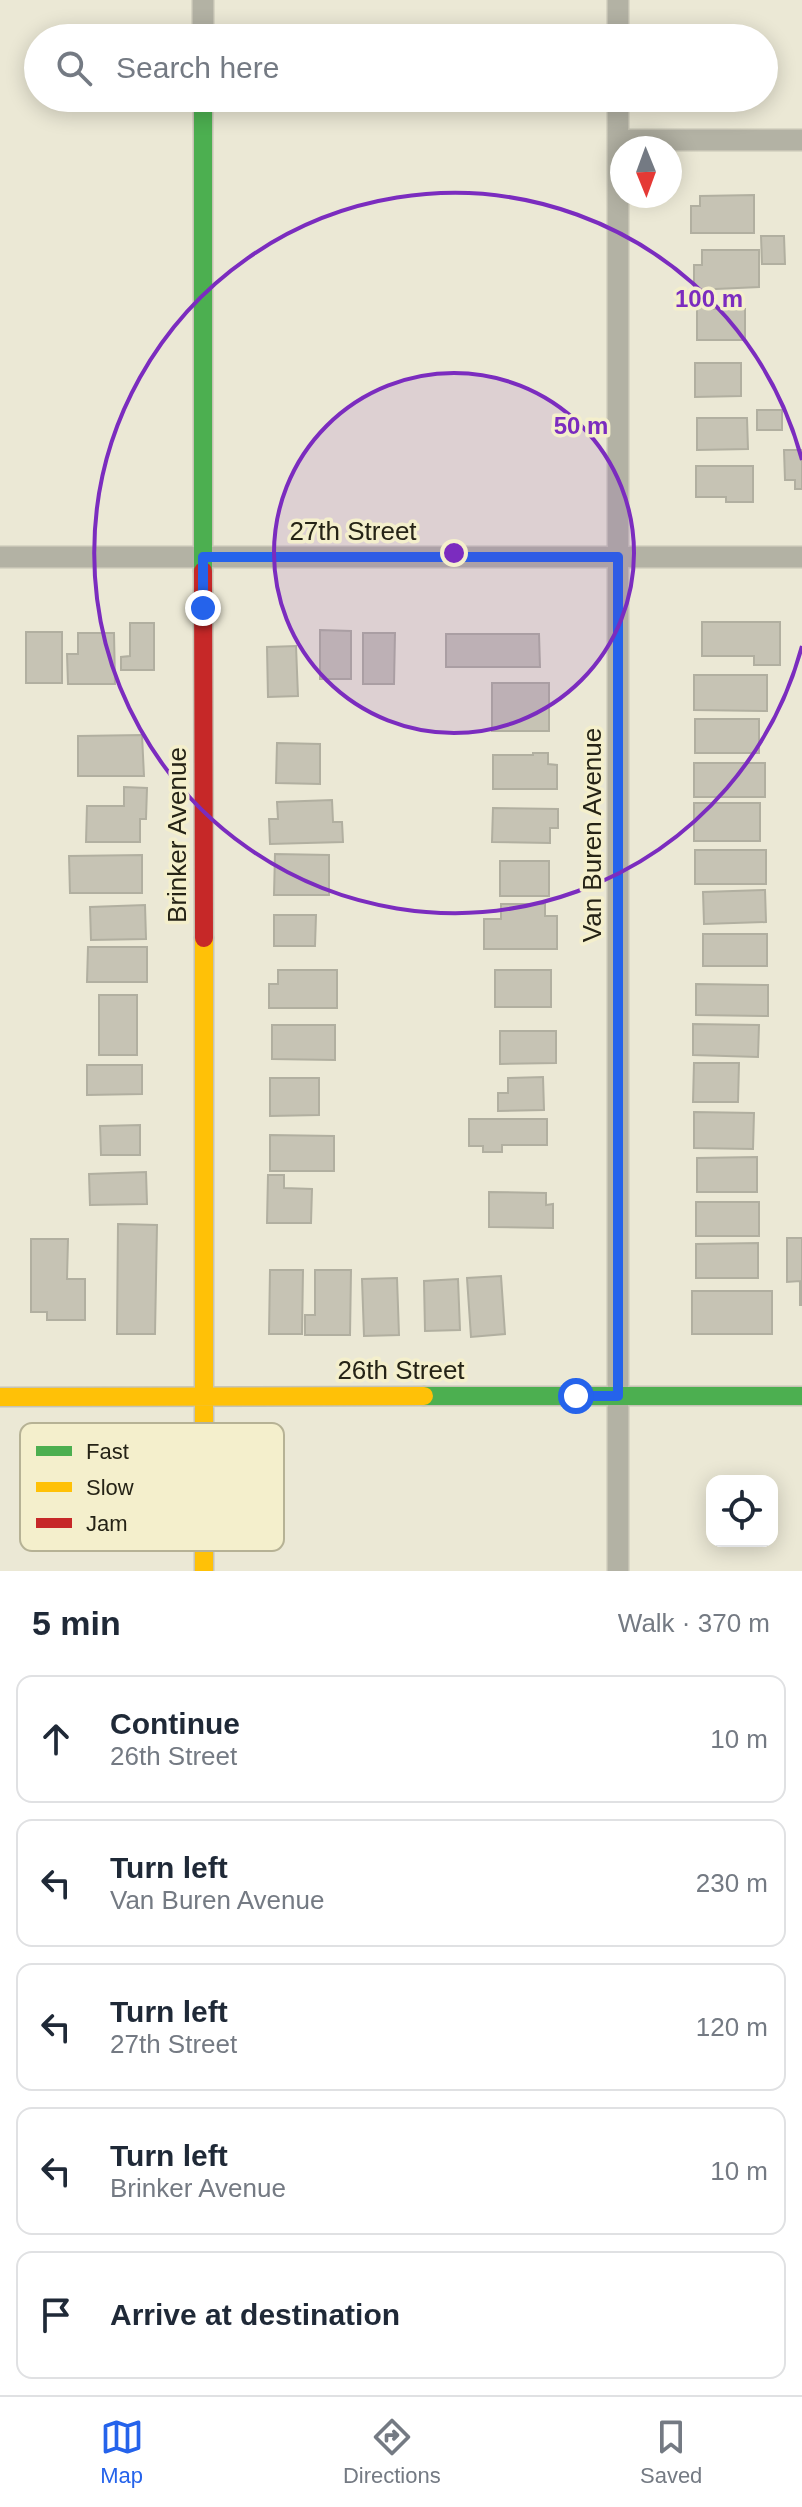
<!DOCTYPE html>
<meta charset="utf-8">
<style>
body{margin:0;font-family:Helvetica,sans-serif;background:#f2f2f3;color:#1f2937}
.controls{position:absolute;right:24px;bottom:24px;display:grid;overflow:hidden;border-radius:16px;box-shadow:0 4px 20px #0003}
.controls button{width:72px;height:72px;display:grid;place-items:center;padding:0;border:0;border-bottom:2px solid #e0e1e3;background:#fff;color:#1f2937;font:40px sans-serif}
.compass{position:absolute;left:610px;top:136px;width:72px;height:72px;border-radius:50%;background:#fff;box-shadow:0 4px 20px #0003;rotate:179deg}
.stop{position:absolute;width:24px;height:24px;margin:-18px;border:6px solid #2563eb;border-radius:50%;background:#fff}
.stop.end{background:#2563eb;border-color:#fff;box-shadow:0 2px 8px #0008}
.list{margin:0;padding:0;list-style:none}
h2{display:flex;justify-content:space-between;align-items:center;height:104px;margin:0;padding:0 32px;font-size:34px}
h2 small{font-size:26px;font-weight:400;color:#747a83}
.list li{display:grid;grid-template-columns:52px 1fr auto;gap:24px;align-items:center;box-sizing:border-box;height:128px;margin:0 16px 16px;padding:0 16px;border:2px solid #e0e1e3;border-radius:16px}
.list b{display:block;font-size:30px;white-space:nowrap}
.list p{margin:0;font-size:26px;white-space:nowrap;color:#747a83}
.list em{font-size:26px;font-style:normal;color:#747a83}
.icon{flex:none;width:44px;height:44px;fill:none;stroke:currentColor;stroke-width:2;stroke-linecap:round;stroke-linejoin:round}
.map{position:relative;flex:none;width:802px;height:1571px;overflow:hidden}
.search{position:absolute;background:#fff;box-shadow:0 4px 20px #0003;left:24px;right:24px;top:24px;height:88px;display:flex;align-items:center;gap:20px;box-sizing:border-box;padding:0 28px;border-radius:44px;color:#747a83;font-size:30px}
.sheet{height:824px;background:#fff}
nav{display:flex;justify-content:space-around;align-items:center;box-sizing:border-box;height:112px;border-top:2px solid #e0e1e3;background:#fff;font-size:22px;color:#747a83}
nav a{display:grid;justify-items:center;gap:4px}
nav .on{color:#2563eb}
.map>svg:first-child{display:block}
</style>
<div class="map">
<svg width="802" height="1571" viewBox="0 0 802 1571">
<rect width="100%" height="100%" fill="#ebe8d5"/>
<path fill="#c6c3b4" stroke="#b1afa0" stroke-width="2" d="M754 195V233H691V206H700V196Z
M761 236H784L785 264H762Z
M702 250H759V287L694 290V265H702Z
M697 304 710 305V309H745V340H697Z
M695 363H741V396L695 397Z
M757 410H782V430H757Z
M697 418H747L748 449 697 450Z
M784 450H802V489H795V480H785Z
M696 466H753V502H726V497H696Z
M702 622H780V665H754V656H702Z
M130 623H154V670H121V657L130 656Z
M320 630 351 631V679H320Z
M26 632H62V683H26Z
M78 633H114L115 684H68L67 654H78Z
M363 633H395L394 684H363Z
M446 634H539L540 667H446Z
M296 646 298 696 268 697 267 647Z
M694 675H767V711L694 710Z
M492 683H549V731H492Z
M695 719H759V753H695Z
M142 735 144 776H78V736Z
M277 743 320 744V784L276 783Z
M533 753H548V764L557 765V789H493V755H533Z
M694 763H765V797H694Z
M124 787 147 788 146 819H140V842H86L87 806H124Z
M332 800 333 822H342L343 842 270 844 269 819H278L277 802Z
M694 803H760V841H694Z
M493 808 558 809V828H550V843L492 842Z
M695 850H766V884H695Z
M275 854 329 855V895H274Z
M142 855V893H70L69 856Z
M500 861H549V896H500Z
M765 890 766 922 704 924 703 892Z
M501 904H545V916H557V949H484V919H501Z
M145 905 146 939 91 940 90 907Z
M274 915H316L315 946H274Z
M703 934H767V966H703Z
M88 947H147V982H87Z
M278 970H337V1008H269V984H278Z
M495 970H551V1007H495Z
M696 984 768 985V1016L696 1015Z
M99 995H137V1055H99Z
M693 1024 759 1025 758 1057 693 1055Z
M272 1025H335V1060L272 1059Z
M500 1031H556V1063L500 1064Z
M694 1063H739L738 1102H693Z
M87 1065H142V1094L87 1095Z
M543 1077 544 1110 498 1111V1093H508V1078Z
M270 1078H319V1115L270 1116Z
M694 1112 754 1113 753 1149 694 1148Z
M469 1119H547V1145H502V1152H483V1146H469Z
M140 1125V1155H101L100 1126Z
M270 1135 334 1136V1171H270Z
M757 1157V1192H697V1158Z
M146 1172 147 1204 90 1205 89 1174Z
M268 1175H284V1188L312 1189 311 1223H267Z
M489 1192 546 1193V1205L553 1204V1228L489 1227Z
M696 1202H759V1236H696Z
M118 1224 157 1225 155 1334H117Z
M787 1238H802V1305H800V1281L787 1282Z
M31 1239H68L67 1279H85V1320H47V1312H31Z
M758 1243V1278H696V1244Z
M270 1270H303L302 1334H269Z
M315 1270H351L350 1335H305V1315H315Z
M501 1276 505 1334 471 1337 467 1278Z
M397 1278 399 1335 364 1336 362 1279Z
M458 1279 460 1330 425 1331 424 1281Z
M692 1291H772V1334H692Z"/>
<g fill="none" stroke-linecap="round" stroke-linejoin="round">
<g stroke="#c6c3b4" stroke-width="23">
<path id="street" d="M618 0V38
M203 38V0
M618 140H802
M0 557H802
M618 1571V98"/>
</g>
<g stroke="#c6c3b4" stroke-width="21">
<path id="fast" d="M203 98V571
M424 1396H802"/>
</g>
<g stroke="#c6c3b4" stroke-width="21">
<path id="slow" d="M204 938V1571
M0 1397 424 1396"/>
</g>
<g stroke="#c6c3b4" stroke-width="21">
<path id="jam" d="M203 571 204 938"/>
</g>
<use href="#street" stroke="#b3b2a4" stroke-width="20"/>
<use href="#fast" stroke="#4caf50" stroke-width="18"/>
<use href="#slow" stroke="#ffc107" stroke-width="18"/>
<use href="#jam" stroke="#c62828" stroke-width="18"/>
</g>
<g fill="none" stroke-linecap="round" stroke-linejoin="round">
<path stroke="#2563eb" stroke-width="10" d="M203 608V557H618V1396H576"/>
</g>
<circle cx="454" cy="553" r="180" fill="#7b2cbf" fill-opacity=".12"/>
<g fill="none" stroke="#7b2cbf" stroke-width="4">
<circle cx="454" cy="553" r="180"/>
<path d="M802 646A360 360 0 1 1 802 460"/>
</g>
<g text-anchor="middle" stroke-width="7" stroke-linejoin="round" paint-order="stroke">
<g font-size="26" fill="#252316" stroke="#f4efcc">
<text x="353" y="540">27th Street</text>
<text transform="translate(177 835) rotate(-90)" y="9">Brinker Avenue</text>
<text transform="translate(592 835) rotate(-90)" y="9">Van Buren Avenue</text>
<text x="401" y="1379">26th Street</text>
</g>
</g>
<rect x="20" y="1423" width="264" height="128" rx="12" fill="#f4efcc" stroke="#b6b295" stroke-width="2"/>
<rect x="36" y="1446" width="36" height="10" fill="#4caf50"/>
<rect x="36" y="1482" width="36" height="10" fill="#ffc107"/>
<rect x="36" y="1518" width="36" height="10" fill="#c62828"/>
<g font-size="22" fill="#252316">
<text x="86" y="1459">Fast</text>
<text x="86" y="1495">Slow</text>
<text x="86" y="1531">Jam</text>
</g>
<circle cx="454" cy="553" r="12" fill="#7b2cbf" stroke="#f4efcc" stroke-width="4"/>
<g font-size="24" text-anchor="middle" font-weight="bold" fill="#7b2cbf" stroke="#f4efcc" stroke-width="7" stroke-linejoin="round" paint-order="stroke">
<text x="709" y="307">100 m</text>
<text x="581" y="434">50 m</text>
</g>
</svg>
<div class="controls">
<button><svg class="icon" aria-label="locate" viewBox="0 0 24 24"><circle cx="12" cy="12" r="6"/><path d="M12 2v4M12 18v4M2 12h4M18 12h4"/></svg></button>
</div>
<svg class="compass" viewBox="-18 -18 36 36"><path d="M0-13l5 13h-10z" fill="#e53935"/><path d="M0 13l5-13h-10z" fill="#747a83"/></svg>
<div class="stop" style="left:576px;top:1396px"></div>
<div class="stop end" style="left:203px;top:608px"></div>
<div class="search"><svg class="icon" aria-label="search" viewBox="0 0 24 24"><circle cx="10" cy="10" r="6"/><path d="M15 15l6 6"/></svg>Search here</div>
</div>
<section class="sheet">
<h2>5 min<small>Walk · 370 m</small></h2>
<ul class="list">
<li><svg class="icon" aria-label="ahead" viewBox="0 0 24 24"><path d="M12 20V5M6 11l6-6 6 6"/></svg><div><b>Continue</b><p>26th Street</p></div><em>10 m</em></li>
<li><svg class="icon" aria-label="left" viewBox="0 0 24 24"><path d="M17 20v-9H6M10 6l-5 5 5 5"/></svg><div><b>Turn left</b><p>Van Buren Avenue</p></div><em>230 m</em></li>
<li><svg class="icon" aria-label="left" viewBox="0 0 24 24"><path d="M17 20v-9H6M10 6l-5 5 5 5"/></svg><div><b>Turn left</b><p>27th Street</p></div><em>120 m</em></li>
<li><svg class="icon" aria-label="left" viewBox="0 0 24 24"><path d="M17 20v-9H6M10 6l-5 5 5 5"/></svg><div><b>Turn left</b><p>Brinker Avenue</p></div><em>10 m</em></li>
<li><svg class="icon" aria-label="arrive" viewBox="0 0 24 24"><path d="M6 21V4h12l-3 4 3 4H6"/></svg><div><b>Arrive at destination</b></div></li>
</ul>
</section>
<nav>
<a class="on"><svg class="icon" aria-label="map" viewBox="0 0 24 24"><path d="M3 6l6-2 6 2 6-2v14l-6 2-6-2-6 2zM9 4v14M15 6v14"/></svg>Map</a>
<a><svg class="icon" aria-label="directions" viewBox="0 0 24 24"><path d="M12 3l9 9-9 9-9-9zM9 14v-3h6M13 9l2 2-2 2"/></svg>Directions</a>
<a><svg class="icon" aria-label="saved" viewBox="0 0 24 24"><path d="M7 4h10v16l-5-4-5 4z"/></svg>Saved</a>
</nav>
